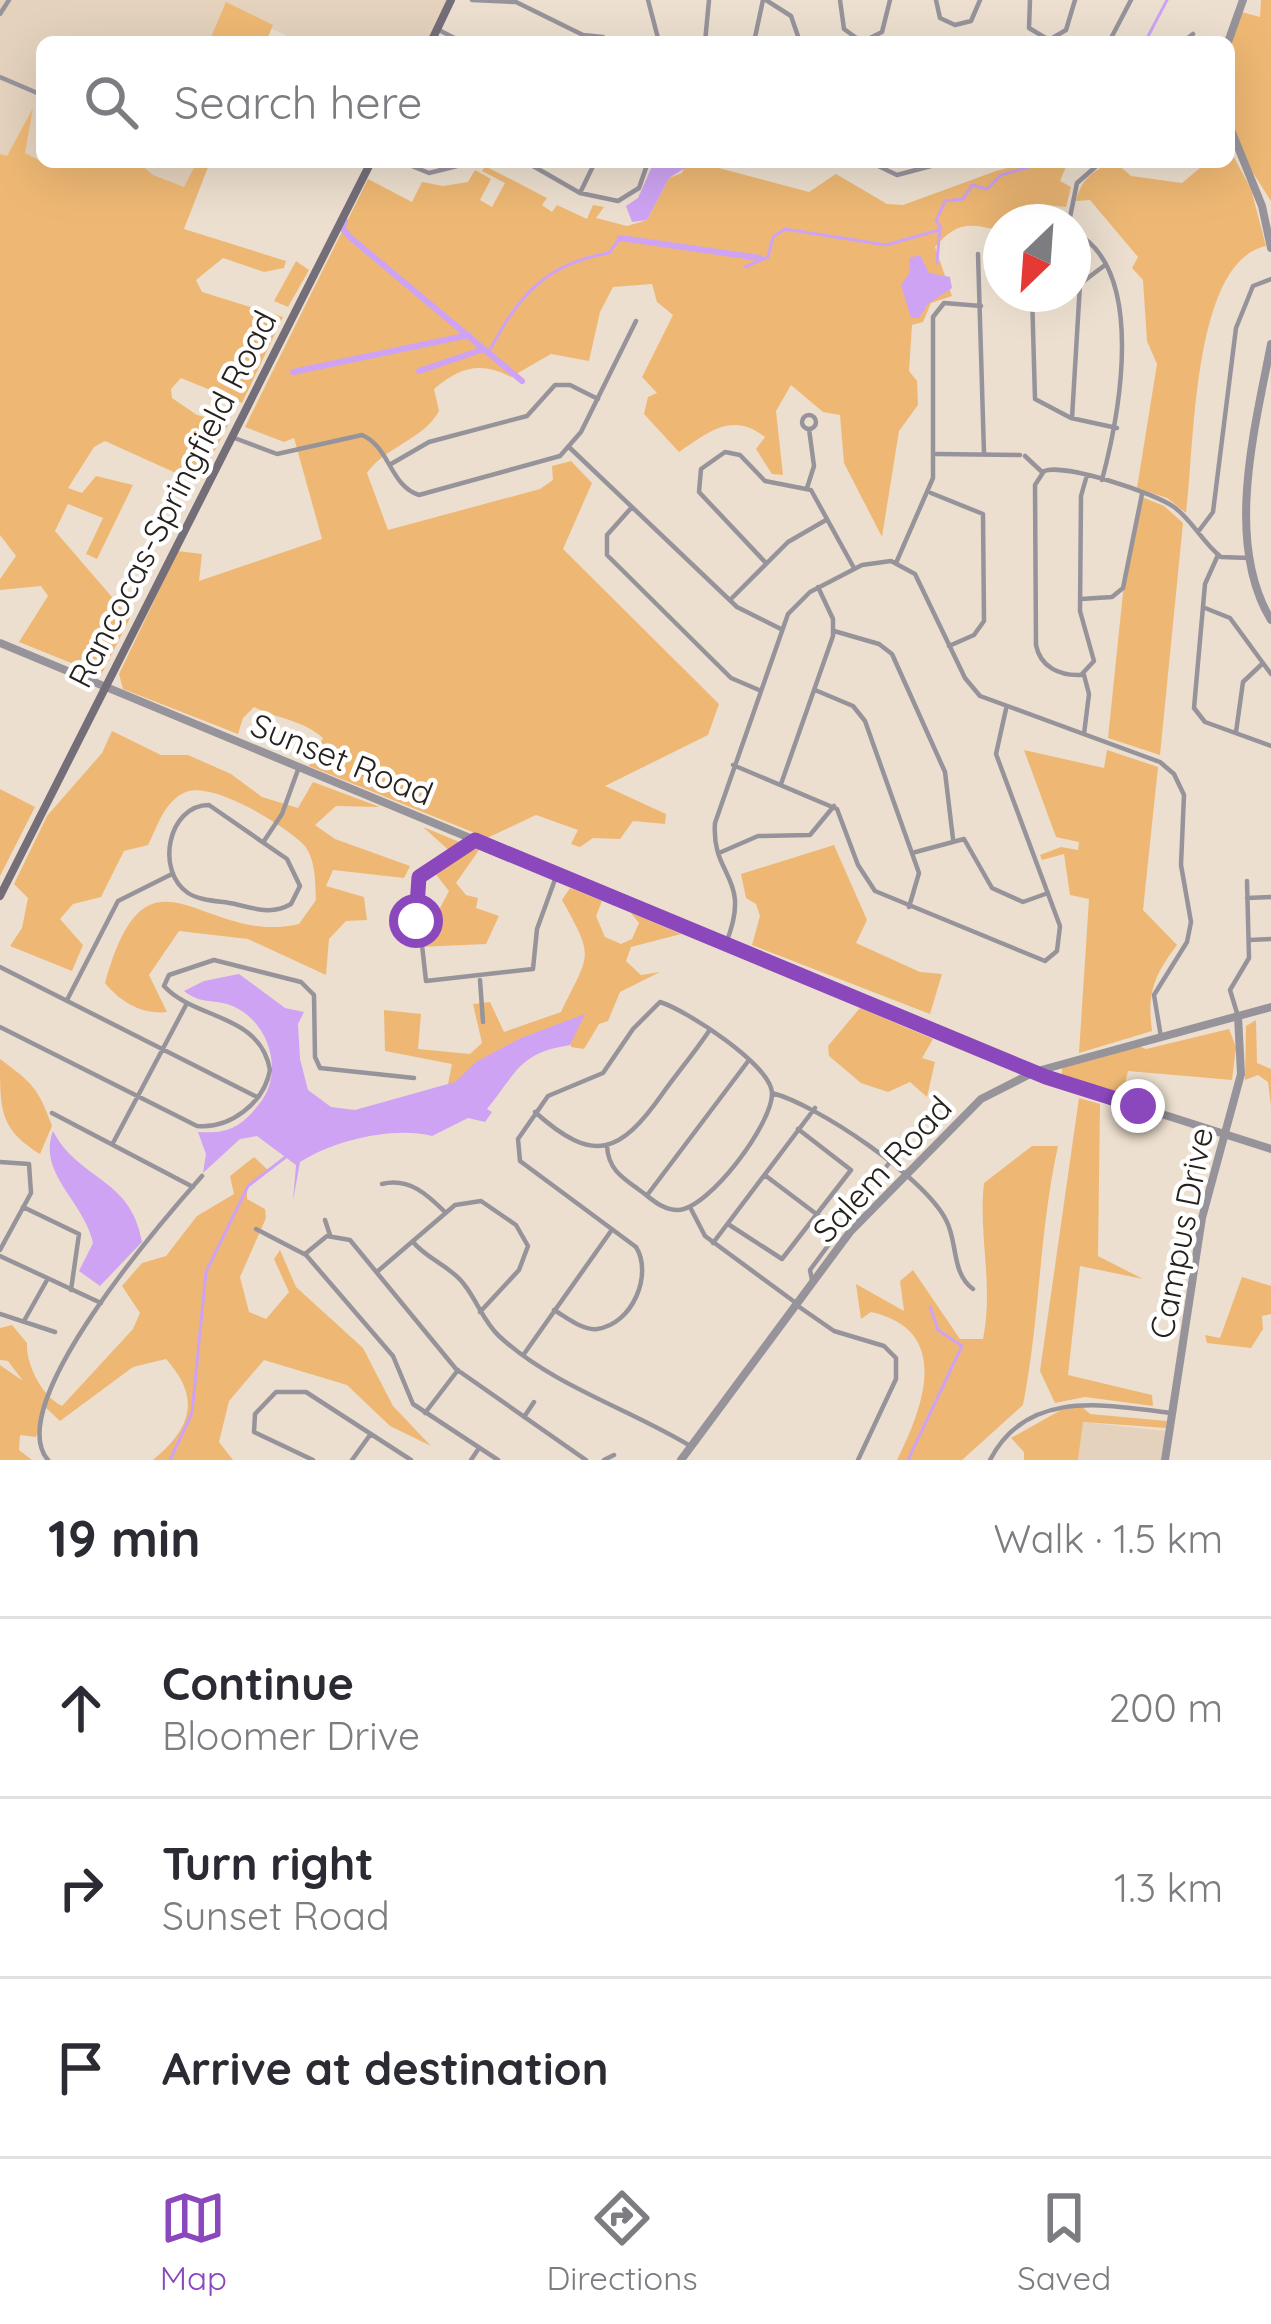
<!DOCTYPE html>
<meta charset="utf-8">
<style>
body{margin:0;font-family:Quicksand,sans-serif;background:#f7f7f7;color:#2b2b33}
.compass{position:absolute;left:983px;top:204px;width:108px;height:108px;border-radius:50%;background:#fff;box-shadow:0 12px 48px #0002;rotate:205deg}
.stop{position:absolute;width:36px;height:36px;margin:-27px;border:9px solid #8b48bc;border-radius:50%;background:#fff}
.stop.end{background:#8b48bc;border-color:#fff;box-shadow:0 3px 12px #0008}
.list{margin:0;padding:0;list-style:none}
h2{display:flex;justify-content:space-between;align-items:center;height:156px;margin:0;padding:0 48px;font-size:51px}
h2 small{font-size:39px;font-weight:400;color:#7c7c81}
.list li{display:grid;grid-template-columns:78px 1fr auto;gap:36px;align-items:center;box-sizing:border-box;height:180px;padding:0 48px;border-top:3px solid #e1e1e2}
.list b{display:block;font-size:45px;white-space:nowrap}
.list p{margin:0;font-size:39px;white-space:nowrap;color:#7c7c81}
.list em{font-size:39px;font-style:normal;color:#7c7c81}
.icon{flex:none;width:66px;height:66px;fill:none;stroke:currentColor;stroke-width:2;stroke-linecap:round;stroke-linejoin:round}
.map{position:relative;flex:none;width:1271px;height:1460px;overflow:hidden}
.search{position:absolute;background:#fff;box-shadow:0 12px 48px #0002;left:36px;right:36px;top:36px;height:132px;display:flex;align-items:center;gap:30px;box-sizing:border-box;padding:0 42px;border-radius:18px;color:#7c7c81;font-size:45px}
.sheet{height:696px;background:#fff}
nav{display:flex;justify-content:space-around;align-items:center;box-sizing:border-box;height:168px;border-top:3px solid #e1e1e2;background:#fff;font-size:33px;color:#7c7c81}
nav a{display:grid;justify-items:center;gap:6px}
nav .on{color:#8b48bc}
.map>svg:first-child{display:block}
</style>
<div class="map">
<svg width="1271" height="1460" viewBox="0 0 1271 1460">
<rect width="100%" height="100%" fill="#ecdfcf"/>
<path fill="#e4d2bd" d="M0 0H451L431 42H299L271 28 264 42H42V162H207L179 222 0 169Z
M1082 1422 1166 1431 1162 1460H1078Z"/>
<path fill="#eeb874" d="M1261 0H1271V201L1248 165 1244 167C1229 117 1219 61 1238 11L1260 17Z
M226 2 273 25 266 42H209Z
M33 108 25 153 42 162H138L153 175 184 187 197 162H210L184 229 286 261 284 268 264 272 223 258 196 280 202 292 283 317 242 403 181 378 171 389 172 398 197 415 229 423 198 483 105 441 94 447 68 488 82 493 96 476 133 485 97 559 86 554 103 518 68 504 55 531 130 618 101 675 19 642 48 596 41 586 0 590V579L16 556 0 535V154L7 156Z
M1229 148 1251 189 1266 246C1191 262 1195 450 1186 513L1167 498 1137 488 1157 364 1147 341 1143 280 1132 268 1138 257 1090 200 1076 201C1081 180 1093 169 1115 162L1131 176 1182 183 1207 162H1229Z
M674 162H696L809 192 836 174 887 204 903 205 996 171 1031 162H1068L1060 181 1071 187 1066 207 1046 205 1038 222H1001V252L993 229C965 222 954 225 935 247L952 296 931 303 923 322 912 325 909 371 917 381 918 405 899 431 882 537 844 463 840 415 823 412 791 385 776 411 783 475 772 474 756 449 765 437C733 411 708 432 679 452L644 414 648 397 657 393 642 377 673 315 657 302 652 284 613 287 600 312 589 361 551 354 511 377C480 361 460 367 434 389L439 411C423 440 386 446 367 473L388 530 540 489 553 480 552 466 571 461 592 483 563 549 719 704 708 735 605 786 666 814 665 824 633 821 620 839 593 838 580 847 571 844 578 830 536 815 487 838 309 766 323 738C303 720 278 719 254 707L243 718 238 734 123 689 119 674 178 551 202 554 199 581 322 539 294 438 284 442 245 427 368 179 412 202 422 182 443 186 468 182 475 170 491 179 480 200 492 207 505 183 482 171 485 166 547 198 542 205 552 212 557 205 587 219 593 205 604 207 596 218 627 226 647 220 669 178 682 173 684 168Z
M296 261 309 270 288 307 274 301Z
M1142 497 1164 506 1183 523 1160 755 1108 738 1124 583Z
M112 731 161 755H188L231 774 262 797 298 808 313 782 380 807 336 806 315 825 335 839 410 866 404 878 333 870 326 886 364 897 367 920 346 921 329 939 326 975 248 939 179 931 149 975 167 1012C143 1015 120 1002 105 983 148 828 201 947 299 924L316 900C315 883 316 859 304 845 284 825 213 781 186 792 164 801 158 826 148 845L124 851 101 897 73 904 60 919 83 945 72 971 10 946 22 928 28 898 14 884 47 816 102 753Z
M1024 750 1104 768 1107 750 1158 767 1143 910 1177 945C1154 976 1147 992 1152 1031L1079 1053 1089 899 1070 895 1064 854 1042 860 1040 855 1061 847 1078 850 1079 842 1056 837Z
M0 789 35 807 0 876Z
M423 827 479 850 456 883 466 895 478 898 476 908 499 916 486 944 419 947 415 908H440L449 891 430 867 453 854Z
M834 845 867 920 856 943 920 972 942 974 930 1014 752 945 760 916 756 904 746 898 741 874Z
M570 888 602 901 596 916 605 937 621 944 632 939 639 923 631 913 681 934 631 947 626 961 641 975 660 972 620 992 608 1021 599 1024 584 1049 571 1047 568 1025 447 1089 452 1064 385 1051 384 1010 421 1014 418 1049 470 1054 482 1043 473 1004 490 1002 504 1032 561 1012C590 952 595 959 562 900Z
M860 1008 933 1039 922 1058 935 1062 927 1097 910 1082 888 1092 861 1083 829 1056 828 1046Z
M1256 1020 1257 1063 1271 1069V1106L1268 1082 1258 1075 1245 1080 1246 1026Z
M1229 1029 1236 1047 1232 1080 1128 1071 1122 1097 1062 1077V1067L1138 1046 1146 1049Z
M0 1059C32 1083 38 1087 52 1126L40 1154C0 1129 0 1111 0 1059Z
M1079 1098 1100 1104 1098 1256 1143 1279 1080 1266 1068 1375 1152 1395 1153 1406 1085 1397 1055 1403 1040 1371Z
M1032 1146H1058C1039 1232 1040 1319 1023 1405L962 1460H897C925 1404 951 1330 871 1312L861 1319 856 1284 904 1311 900 1281 913 1270 960 1339H983C994 1285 978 1236 984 1183Z
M254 1157 269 1171 247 1187V1199L265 1209 266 1218 240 1277 249 1312 266 1319 289 1292 274 1259 280 1250 296 1287 363 1348 393 1406 431 1446 390 1426 347 1385 264 1360 229 1401 219 1442 233 1460H153C192 1428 201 1398 166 1359L133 1367 60 1421 43 1405 36 1437 20 1435 19 1450 32 1460H0V1365L23 1381 8 1361 0 1360V1328L12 1325 27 1343C26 1365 42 1396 62 1406L133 1329 140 1313 122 1286 142 1263 166 1256 197 1216 234 1194 230 1176Z
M1242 1277 1271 1286V1314L1262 1316 1263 1329 1251 1348 1207 1343 1205 1335 1220 1338Z
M1081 1406 1090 1414 1167 1421 1166 1428 1083 1422 1078 1460H1024V1452L1011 1438 1061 1410Z"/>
<path fill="#cea3f3" d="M654 162 685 168 669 178 647 220 632 222 626 206 638 198Z
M920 255 929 273 950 277 952 288 928 304 919 318H911L901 285 910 272 909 258Z
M239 974 285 1008 304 1012 298 1024 300 1059 308 1090 331 1107 355 1110 455 1082 476 1062 521 1038 585 1014 570 1045C519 1053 518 1071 487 1109L492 1112 485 1122 468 1118 432 1136C395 1126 334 1140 300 1162L293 1201 296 1165 257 1136 240 1139 203 1173 206 1154 198 1132C229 1134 241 1127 260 1103 286 1070 267 1016 227 1004 208 999 201 1004 184 991L204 981Z
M53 1131C79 1181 131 1177 142 1242L100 1286 79 1271 93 1243C84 1201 37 1174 53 1131Z"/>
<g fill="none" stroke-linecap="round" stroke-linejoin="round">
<path stroke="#cea3f3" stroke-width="3" d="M1145 42 1167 0
M937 263 940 226 936 221 945 201 963 199 972 185 987 189 1001 175 1045 162
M745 267 768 257 773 237 785 229 886 245 939 230
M489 352C517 296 547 263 609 253L620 238
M170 1460 192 1413 206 1272 248 1186 287 1156
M908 1460 962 1346 938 1330 930 1307"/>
<path stroke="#cea3f3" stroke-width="6" d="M345 221 342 228 351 238 522 381
M620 238 760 258
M419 371 484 349
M293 372 469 335"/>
<path stroke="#97939b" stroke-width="4.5" d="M472 0 516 2 583 35 603 37
M648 0 659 42
M766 0 791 16 800 42
M840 0 844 29 862 42 882 32 890 0
M936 0 940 18 955 25 971 21 980 0
M1030 0 1029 28 1049 40 1066 30 1075 0
M0 14 9 0
M437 29 462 42
M705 42 709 0
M754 42 763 0
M1109 42 1131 0
M1183 42 1193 34
M0 77 42 95
M402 162 429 173 473 162
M526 162 580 193 618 201 639 188 648 162
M792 162H818
M870 162 897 175 946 162
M580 193 595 162
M1069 222 1077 183 1101 162
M1073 231C1148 269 1119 416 1102 480
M978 254 984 453
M1032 294 1035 399 1071 418 1117 428
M802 422a7 7 0 1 1 14 0a7 7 0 1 1-14 0Z
M1072 418 1080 284 1105 265
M232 437 277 454 362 435C390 447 390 486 419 495L560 456 581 432 636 321
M570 448 737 607 781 629
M936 454 1020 455
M1025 456 1042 472
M391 464 429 442 527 416 555 385H570L598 399
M1087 475 1081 496 1080 611 1094 661 1081 675C1060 676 1040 667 1036 645L1035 485 1044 471C1064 463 1155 493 1174 507 1192 520 1203 543 1221 557L1249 558
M807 488 814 466 809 429
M931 493 983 514 984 621 974 635 949 646
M632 507 607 535V555L731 678 759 690
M1198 532 1213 512 1236 328 1253 286 1271 279
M1218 555 1205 584 1194 708 1205 722 1271 746
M766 563 699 492 701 469 725 452 740 455 765 481 811 490 854 568
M896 563 933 478V317L944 303 981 306
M1081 599 1112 597 1123 588 1142 494
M730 600 788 542 826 520
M1205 608 1230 618 1271 674
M834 631 879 644 892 654 945 772 953 839
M815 690 853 706 865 721 919 873 909 907
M1236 732 1243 682 1263 663
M1084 734 1089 694 1084 675
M733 765 837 809 858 865 875 891 1045 961 1057 951 1060 926 996 754 1006 709
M781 784 833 636V619L818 587
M209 805 287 859 300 886 291 904C272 915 256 909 235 904 221 901 200 901 188 893 155 871 168 805 209 805Z
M475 840 415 882 426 981 533 969 537 929 557 874
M264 841 282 814 299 767
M719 853 758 836 810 835 834 806
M912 853 964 839 992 888 1023 902 1048 893
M1247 898 1271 897
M1249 940 1271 939
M726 943C753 876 711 878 715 823L788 614 810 592 862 565 891 561 915 574 965 678 980 696 1160 762 1174 774 1184 795 1181 865 1191 922 1187 942 1154 995 1161 1037
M0 967 257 1097
M480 980 483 1022
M67 1000 118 901 172 874
M1237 1013 1230 990 1249 958 1247 881
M0 1027 197 1126C230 1129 264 1103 270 1070 260 1013 195 1020 164 986L169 975 214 960 301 982 314 995 315 1057 320 1068 414 1078
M772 1093C818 1105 924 1177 946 1220 958 1242 951 1273 973 1289
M535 1112C594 1165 620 1154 663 1093 678 1072 695 1052 709 1031
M52 1113 193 1187
M113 1143 186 1005
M0 1162 29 1164 31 1193 0 1250
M766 1176 819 1216
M382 1184C409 1177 428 1195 446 1213
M648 1194 749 1060
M23 1207 79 1234 71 1290
M691 1209 705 1236 796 1303
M325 1220 330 1235
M728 1224 782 1259 851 1170 798 1129
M256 1229 306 1255 393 1356 413 1404 498 1460
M413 1242C427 1259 450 1266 463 1283 477 1300 483 1321 499 1336 553 1386 630 1409 692 1447
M713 1243 815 1108
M305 1254 327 1236 350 1240 456 1369 586 1460
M0 1256 101 1303
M378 1271 455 1205 481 1201 516 1225 528 1246 519 1270 480 1312
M812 1280 810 1270 889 1163
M795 1304 834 1331 884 1346 896 1358V1379L858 1460
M554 1310C566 1317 583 1331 597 1329 633 1324 653 1274 636 1247L520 1161 518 1139 548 1096 603 1073 633 1029 660 1002C686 1010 771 1065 772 1093 773 1123 709 1209 678 1210 661 1210 651 1198 638 1189 621 1177 608 1168 607 1146
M0 1314 55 1332
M24 1321 47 1280
M524 1354 611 1231
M425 1413 458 1370
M524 1417 534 1402
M48 1460C1 1406 162 1221 202 1176
M313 1460 254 1432 255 1414 276 1392H306L411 1460
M352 1460 370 1435
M471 1460 479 1448
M604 1460 614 1455
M990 1460C1027 1388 1106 1405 1172 1413"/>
<path stroke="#97939b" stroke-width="8" d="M1228 42 1243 0
M1229 125 1262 206 1271 248
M1271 344C1255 428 1224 542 1271 620
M0 643 1046 1077 1271 1149
M681 1460 850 1232 981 1099 1034 1072 1271 1007
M1165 1460 1202 1218 1241 1074 1238 1016"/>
<path stroke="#746e79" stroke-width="8" d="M431 42 451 0
M0 896 371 162"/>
</g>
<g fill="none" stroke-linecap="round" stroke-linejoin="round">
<path stroke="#8b48bc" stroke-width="15" d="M416 921 419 877 475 840 1046 1077 1138 1106"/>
</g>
<g text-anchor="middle" stroke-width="9" stroke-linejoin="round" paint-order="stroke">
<g font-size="33" fill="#26211c" stroke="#fff">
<text transform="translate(172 499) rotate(-63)" y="12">Rancocas-Springfield Road</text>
<text transform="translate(342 759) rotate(22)" y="12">Sunset Road</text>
<text transform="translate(882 1169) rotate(-47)" y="12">Salem Road</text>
<text transform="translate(1181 1233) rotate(-79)" y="12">Campus Drive</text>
</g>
</g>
</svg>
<svg class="compass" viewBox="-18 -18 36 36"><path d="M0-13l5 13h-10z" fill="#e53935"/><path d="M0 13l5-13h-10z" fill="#7c7c81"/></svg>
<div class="stop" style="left:416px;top:921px"></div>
<div class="stop end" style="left:1138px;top:1106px"></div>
<div class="search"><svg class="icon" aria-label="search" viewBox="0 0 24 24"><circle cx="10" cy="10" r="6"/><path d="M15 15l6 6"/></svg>Search here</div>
</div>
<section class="sheet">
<h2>19 min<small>Walk · 1.5 km</small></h2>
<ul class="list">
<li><svg class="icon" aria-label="ahead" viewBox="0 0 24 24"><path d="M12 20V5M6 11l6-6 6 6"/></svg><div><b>Continue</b><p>Bloomer Drive</p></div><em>200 m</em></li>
<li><svg class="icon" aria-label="right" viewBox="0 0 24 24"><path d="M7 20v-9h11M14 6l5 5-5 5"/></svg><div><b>Turn right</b><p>Sunset Road</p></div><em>1.3 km</em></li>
<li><svg class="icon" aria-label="arrive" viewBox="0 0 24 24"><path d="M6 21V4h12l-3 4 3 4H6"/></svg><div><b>Arrive at destination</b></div></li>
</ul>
</section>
<nav>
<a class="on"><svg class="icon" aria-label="map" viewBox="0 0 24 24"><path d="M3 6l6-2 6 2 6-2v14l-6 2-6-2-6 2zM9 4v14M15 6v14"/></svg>Map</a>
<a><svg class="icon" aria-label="directions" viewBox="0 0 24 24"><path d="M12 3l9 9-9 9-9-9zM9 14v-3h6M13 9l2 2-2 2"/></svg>Directions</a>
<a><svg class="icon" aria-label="saved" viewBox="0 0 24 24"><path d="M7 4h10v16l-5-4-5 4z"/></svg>Saved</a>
</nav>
